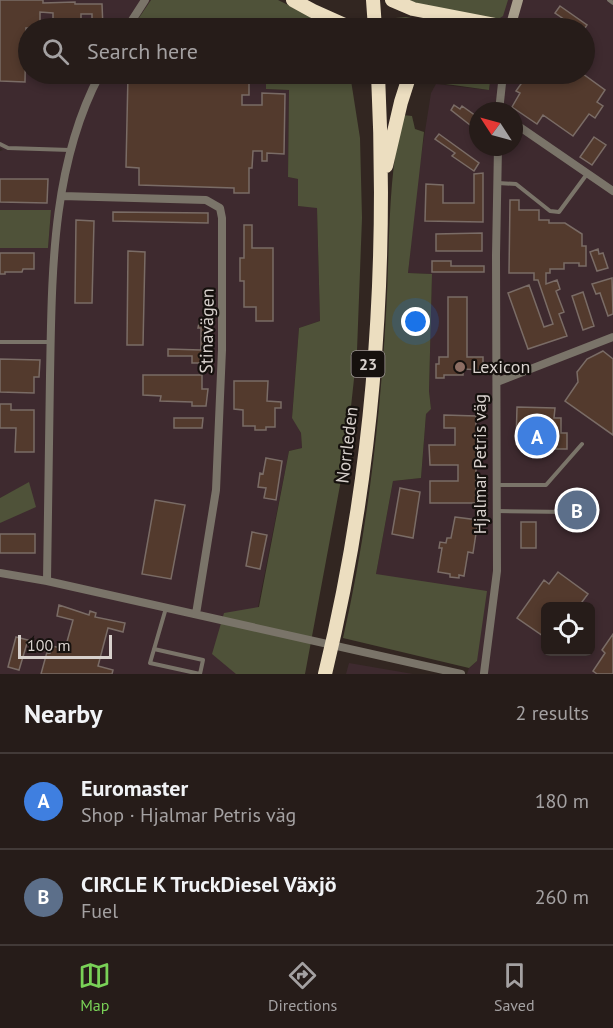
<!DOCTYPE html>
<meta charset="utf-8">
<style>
body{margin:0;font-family:"PT Sans",sans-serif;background:#322926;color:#f1f3f6}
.controls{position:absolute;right:18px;bottom:18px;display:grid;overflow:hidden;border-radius:9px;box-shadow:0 3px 9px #0003}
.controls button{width:54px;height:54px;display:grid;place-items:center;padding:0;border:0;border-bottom:2px solid #423a38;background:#261c19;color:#f1f3f6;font:30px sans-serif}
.compass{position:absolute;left:469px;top:102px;width:54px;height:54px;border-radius:50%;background:#261c19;box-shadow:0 3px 9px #0003;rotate:306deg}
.scale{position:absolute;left:18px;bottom:15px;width:94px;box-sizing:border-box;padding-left:6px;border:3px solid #d8d1cd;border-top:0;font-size:16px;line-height:21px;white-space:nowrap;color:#d8d1cd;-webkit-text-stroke:4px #16110e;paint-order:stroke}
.you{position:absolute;left:416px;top:322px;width:21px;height:21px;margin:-15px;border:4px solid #fff;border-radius:50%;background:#1a73e8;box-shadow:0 0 0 9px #1a73e833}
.badge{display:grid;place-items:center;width:39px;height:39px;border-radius:50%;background:#79d157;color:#fff;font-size:20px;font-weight:700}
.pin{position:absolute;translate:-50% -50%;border:3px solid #fff;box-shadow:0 2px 6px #0006}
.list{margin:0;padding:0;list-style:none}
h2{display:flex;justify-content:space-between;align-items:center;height:78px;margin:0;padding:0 24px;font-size:26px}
h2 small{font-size:20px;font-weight:400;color:#a4a1a2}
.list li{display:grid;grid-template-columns:39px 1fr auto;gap:18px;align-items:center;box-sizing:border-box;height:96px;padding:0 24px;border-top:2px solid #423a38}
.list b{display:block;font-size:22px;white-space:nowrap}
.list p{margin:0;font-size:20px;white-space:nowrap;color:#a4a1a2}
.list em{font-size:20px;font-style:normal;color:#a4a1a2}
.icon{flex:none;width:33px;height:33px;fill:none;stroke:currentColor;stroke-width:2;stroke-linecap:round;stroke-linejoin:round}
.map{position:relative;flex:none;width:613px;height:674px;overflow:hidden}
.search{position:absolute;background:#261c19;box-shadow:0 3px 9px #0003;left:18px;right:18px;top:18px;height:66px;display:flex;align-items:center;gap:15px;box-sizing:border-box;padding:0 21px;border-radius:33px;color:#a4a1a2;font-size:22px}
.sheet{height:270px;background:#261c19}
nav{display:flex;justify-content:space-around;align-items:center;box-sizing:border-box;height:84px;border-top:2px solid #423a38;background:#261c19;font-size:16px;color:#a4a1a2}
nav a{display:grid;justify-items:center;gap:3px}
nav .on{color:#79d157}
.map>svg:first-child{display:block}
</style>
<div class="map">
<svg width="613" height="674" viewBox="0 0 613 674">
<rect width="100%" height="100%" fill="#322621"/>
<path fill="#3e2a2f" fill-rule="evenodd" d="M0 0H151L132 28H28V74H266V89L289 90 288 177 298 179V206L317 207 320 321 299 328 292 417 301 433 302 448 289 451 258 607 236 674H0V523L29 483 0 498V248H48L51 210H0V151L3 150 0 148Z
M454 0H613V674H467L469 668 477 661 376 574 393 481 421 478 426 414 431 409 429 391 432 274 408 273 418 176 431 93 436 84 489 90 491 74H584V28H499L501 13ZM478 111H514V147H478ZM546 606H590V652H546Z
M349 663 413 674H414H346Z"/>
<path fill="#4f5239" d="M151 0H278L335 28H132Z
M408 0H508L503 16 497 20 413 3Z
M406 17 432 22 436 26 433 28H384V19Z
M266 74H350L360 138 362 218 357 351 346 453 305 674H236L212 654 224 613 259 607 289 451 302 448 301 433 292 418 299 328 320 321 317 208 298 206V179L288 177 289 90 266 89Z
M418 74H491L489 90 417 80Z
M403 115 412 116 415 129 424 132 408 273 432 274 429 391 431 409 426 414 421 478 393 481 376 574 487 591 477 661 469 668 343 638C367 533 380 422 386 314 390 250 387 177 403 115Z
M0 210H51L48 248H0Z
M29 482 36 507 0 523V498Z"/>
<path fill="#533a2d" stroke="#7a6c66" stroke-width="1.5" d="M0 0H43V3L75 2V4H102L103 28H92V14H81V19H75V28H53V13L40 12V28H26L25 82 0 81Z
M560 6 587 25 585 28H577L555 13Z
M128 74H208V81L249 82V95H242V105H262V93L285 94 284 154 267 153V161H262V151H253L252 168H249V193H234V188L139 185V168L126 167Z
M528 74H583L605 90 597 102 603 106 595 118 589 114 573 136 543 115 537 124 512 107 520 93 516 91Z
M454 105 460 109 462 106 476 116 470 125 451 110Z
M439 134 479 163 474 171 452 156 455 153 435 139Z
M594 137 606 145 592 165 580 157Z
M483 173V222L425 221 426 184 443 185V203H474V174Z
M0 179H48L47 203 0 202Z
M510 200H519V210H539V220H549V223H565L582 234V246H586V266H579V263H564V269H550V273H546V284L557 280 560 289 556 291 564 312 559 314 567 336 528 349 508 293 529 285 544 327 553 324 538 280H534V273H509Z
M113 212 208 213V223L113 221Z
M76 220 94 221 92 303H75Z
M244 225H252V248H273V321H256V307H244V281H240V258H244Z
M482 233V251H436V234Z
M598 249 599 254 603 253 608 268 597 271 590 252Z
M128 251 145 252 143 345H127Z
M0 253H34V269H23L22 272H5V274H0Z
M432 261H451V266H484V272H432Z
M612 278 613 314 608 316 600 293 596 294 592 284Z
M583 292 594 326 583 330 572 296Z
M448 297H467V357H483V370L463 369V375H444V378H436V364H439V357H448Z
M199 323H209V354L202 353 201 363H192V356H168V349L201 350V328H198Z
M603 351 613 359V435L565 401 578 382 577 372 587 359Z
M0 359 40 360 39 377H34V393L0 392Z
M143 375H202V389H208L206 406H192V402L160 401 161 396 143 395Z
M234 381H268L267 401 281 402V408H275V427H266V430H255V426H243V410L234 409Z
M0 404H11V410H34V452H15L16 428H0Z
M517 407 555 408 554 418H561V433H567V449H554V445L516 444Z
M444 415 476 416V503H430V481H458V465H430L429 445H455V428H444Z
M174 418H203L202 428H174Z
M266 458 282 461 276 500 264 498 266 488 258 487 260 473 263 474Z
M400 488 420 492 413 538 392 534Z
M155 500 185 505 171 579 142 574Z
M455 517 478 520 473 553 468 552 464 576 459 575V578L450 577V574L438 572 442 548H439L440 542 446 543 447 538H451Z
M521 522H536V548H521Z
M252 532 267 535 260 569 246 566Z
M0 534H35V553H0Z
M558 572 588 594 579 606H546V638L517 618 544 580 549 584Z
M59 605 89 615 90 611 96 613 95 617 125 623 123 632 108 628 98 666 113 670 112 674H41L47 652 50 653 52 646 65 649 73 620 57 616Z
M613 634V674H597L593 671 605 653 602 650Z
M16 637 28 640 19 670 8 667Z"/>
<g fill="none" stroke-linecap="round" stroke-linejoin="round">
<path stroke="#7a7469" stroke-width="4" d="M609 0 613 3
M0 144 8 148 70 150
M498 183 516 184 550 211 559 212 587 174
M0 342H50
M497 485H546L582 444
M497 511 569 512
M166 608 150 663 200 674
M154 649 203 660 200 674"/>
<path stroke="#7a7469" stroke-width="8" d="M127 28 145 0
M499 111 503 74
M514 123 613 191
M62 196 206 200 220 208 222 218V350L216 490 196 614
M497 382 613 337
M0 573 47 581 461 674
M47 581C48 513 49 444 50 376 52 275 51 166 100 74
M484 673 497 571 496 255 498 147"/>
<path stroke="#a89f8c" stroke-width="10" d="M510 28 518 0"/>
<path stroke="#ecdec0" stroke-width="14" d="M293 0 313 11 351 28
M373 0 375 28
M392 0 413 9 510 28
M386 166 401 102 410 74
M325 674C373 478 388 275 378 74"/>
</g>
<circle fill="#8d6e63" stroke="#16110e" stroke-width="2" cx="460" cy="367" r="6"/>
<g text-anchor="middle" stroke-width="4.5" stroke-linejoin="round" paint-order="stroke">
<rect fill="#16110e" stroke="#9e9794" stroke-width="1.5" x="351.5" y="351" width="33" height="26" rx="4.5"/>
<g font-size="16" font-weight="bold" fill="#d8d1cd">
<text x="368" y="370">23</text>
</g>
<g font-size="18" fill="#d8d1cd" stroke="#16110e">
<text transform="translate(207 331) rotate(-89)" y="6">Stinavägen</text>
<text transform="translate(347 445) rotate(-83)" y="6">Norrleden</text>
<text transform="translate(480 464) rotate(-90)" y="6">Hjalmar Petris väg</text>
</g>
<g font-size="18" fill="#d8d1cd" stroke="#16110e" text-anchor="start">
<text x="472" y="373">Lexicon</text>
</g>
</g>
</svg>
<div class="controls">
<button><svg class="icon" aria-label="locate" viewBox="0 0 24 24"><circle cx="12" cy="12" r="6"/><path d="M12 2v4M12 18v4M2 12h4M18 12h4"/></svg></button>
</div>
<svg class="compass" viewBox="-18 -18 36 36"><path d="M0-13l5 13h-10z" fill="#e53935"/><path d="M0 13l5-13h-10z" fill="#a4a1a2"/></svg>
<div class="scale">100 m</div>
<div class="you"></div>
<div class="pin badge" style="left:537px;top:436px;background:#3f7fe0">A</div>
<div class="pin badge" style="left:577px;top:510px;background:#5c6f8a">B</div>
<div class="search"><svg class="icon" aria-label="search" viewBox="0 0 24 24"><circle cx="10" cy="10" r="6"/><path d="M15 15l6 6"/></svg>Search here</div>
</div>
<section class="sheet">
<h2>Nearby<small>2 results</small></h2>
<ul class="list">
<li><span class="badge" style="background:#3f7fe0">A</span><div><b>Euromaster</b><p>Shop · Hjalmar Petris väg</p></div><em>180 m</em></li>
<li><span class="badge" style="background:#5c6f8a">B</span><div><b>CIRCLE K TruckDiesel Växjö</b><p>Fuel</p></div><em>260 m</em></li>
</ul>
</section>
<nav>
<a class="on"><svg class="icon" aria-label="map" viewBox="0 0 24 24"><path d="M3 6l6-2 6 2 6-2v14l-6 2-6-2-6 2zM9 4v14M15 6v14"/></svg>Map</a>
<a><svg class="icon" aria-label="directions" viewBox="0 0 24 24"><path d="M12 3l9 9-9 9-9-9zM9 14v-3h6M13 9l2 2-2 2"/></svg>Directions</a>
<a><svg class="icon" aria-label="saved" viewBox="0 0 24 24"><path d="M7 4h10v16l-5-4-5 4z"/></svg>Saved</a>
</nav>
